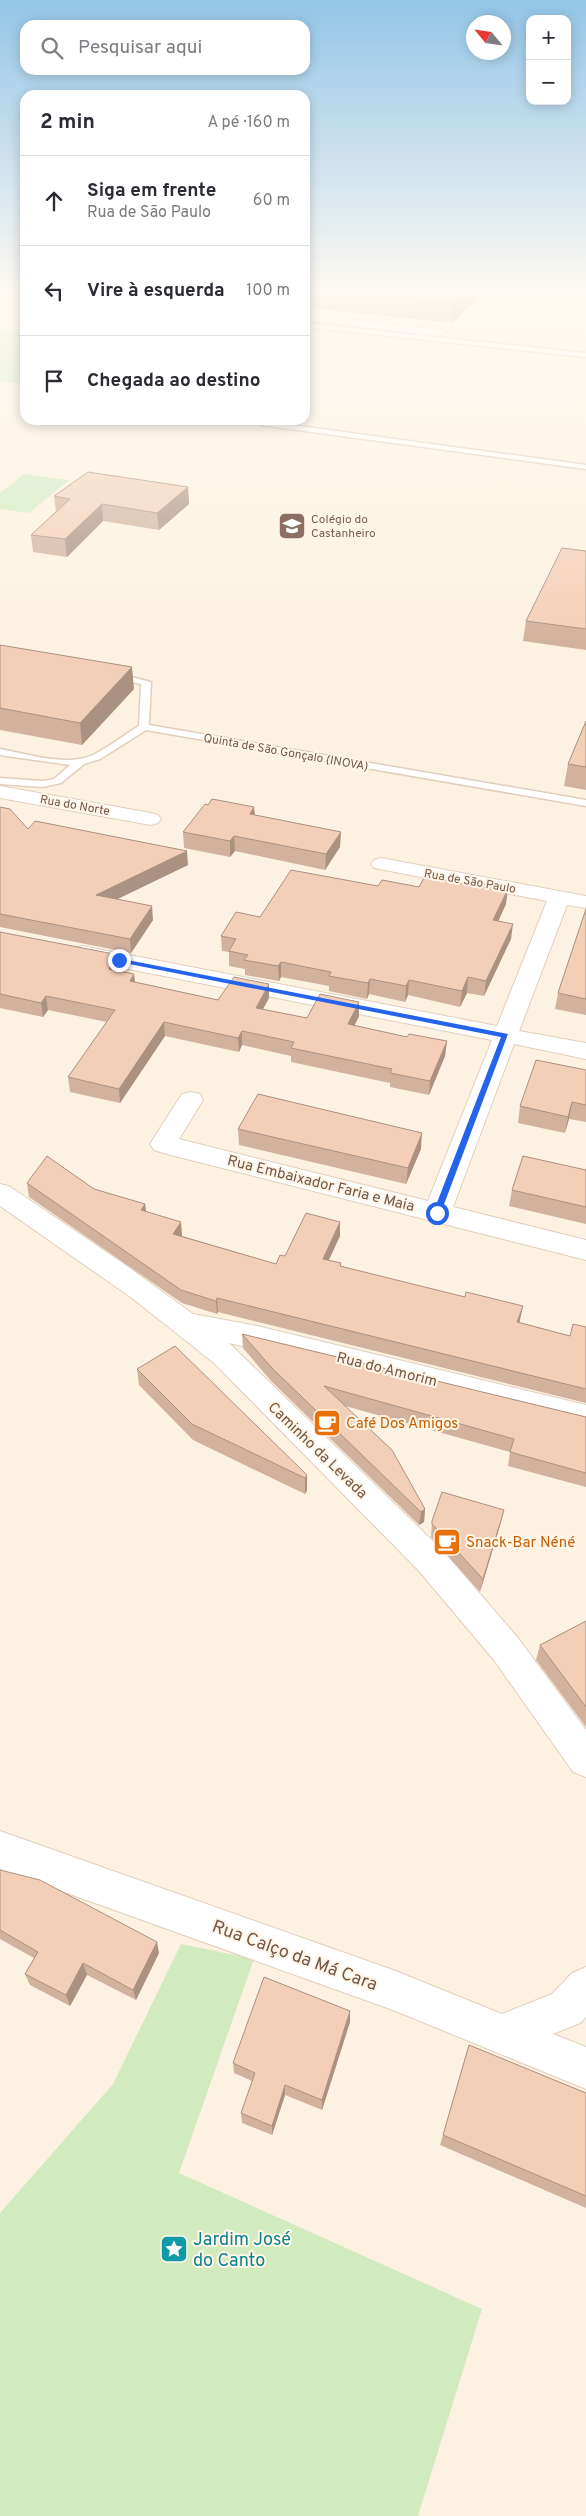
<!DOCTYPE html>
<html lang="pt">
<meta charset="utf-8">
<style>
body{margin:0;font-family:Overpass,sans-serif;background:#f7f7f7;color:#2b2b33}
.controls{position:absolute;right:15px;top:15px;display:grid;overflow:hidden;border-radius:10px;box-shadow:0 2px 12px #0003}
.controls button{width:45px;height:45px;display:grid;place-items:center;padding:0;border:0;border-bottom:1px solid #e1e1e2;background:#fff;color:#2b2b33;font:25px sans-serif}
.compass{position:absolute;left:466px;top:15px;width:45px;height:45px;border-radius:50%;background:#fff;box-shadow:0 2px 12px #0003;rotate:299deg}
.stop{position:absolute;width:15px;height:15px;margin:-11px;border:4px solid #2563eb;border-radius:50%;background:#fff}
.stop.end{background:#2563eb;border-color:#fff;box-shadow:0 1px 5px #0008}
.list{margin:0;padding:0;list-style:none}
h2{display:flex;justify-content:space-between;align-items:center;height:65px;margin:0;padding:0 20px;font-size:21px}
h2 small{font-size:16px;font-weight:400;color:#7c7c81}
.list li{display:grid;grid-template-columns:32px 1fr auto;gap:15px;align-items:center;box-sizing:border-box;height:90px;padding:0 20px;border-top:1px solid #e1e1e2}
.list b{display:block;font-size:19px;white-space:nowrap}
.list p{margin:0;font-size:16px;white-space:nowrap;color:#7c7c81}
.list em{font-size:16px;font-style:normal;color:#7c7c81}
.icon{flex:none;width:28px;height:28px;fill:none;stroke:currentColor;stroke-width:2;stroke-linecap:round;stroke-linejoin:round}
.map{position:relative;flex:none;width:586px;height:2516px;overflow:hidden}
.search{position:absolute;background:#fff;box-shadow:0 2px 12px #0003;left:20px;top:20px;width:290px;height:55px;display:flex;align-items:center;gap:12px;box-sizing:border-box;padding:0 18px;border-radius:15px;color:#7c7c81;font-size:19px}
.panel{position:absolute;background:#fff;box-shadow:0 2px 12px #0003;left:20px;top:90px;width:290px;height:335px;border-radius:15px}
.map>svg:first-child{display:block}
</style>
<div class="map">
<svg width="586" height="2516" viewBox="0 0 586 2516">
<rect width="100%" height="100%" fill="#fdf2e1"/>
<path fill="#d1ebbf" d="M0 329 25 332V385L0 381Z
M24 474 69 480 29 513 0 509V493Z
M181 1944 254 1959 179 2173 482 2309 418 2516H0V2213L113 2084Z"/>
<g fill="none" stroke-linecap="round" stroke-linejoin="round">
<g stroke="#e1cebc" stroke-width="3">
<path id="service" d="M305 323 586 353V357L305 327Z
M263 421 586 465V469L260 425Z
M115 673 151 682 149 725 586 800V806L146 730 100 759 84 764 61 783 43 787 0 784V778L43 781 54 779 70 765 0 755V749C28 754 66 767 93 755 109 747 124 735 139 726L141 684 112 678V674Z"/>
</g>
<g stroke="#e1cebc" stroke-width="2">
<path id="minor" d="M557 292H586V297L562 295Z
M305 314 440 330 446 333 440 336 305 320Z
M0 786 151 813 158 815 161 819 158 823 151 825 0 798Z
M381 858 586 896V908L567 905 519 1031 586 1043V1059L514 1044 453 1207 586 1240V1260L163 1153 154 1150 150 1144 182 1094 191 1092 200 1094 203 1100 179 1139 428 1201 492 1040 82 960 74 958 71 953 74 948 82 946 497 1026 547 901 374 868 371 864 374 860Z
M0 1184 9 1186 124 1264 193 1314 257 1326 586 1405V1429L229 1343 443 1551 518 1638 586 1730V1777L573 1772 494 1660 419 1571 214 1363 132 1298 0 1206Z
M0 1831 393 1970 502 2014 552 1994 572 1973 586 1967V2017L580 2023 553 2034 586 2047V2089L393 2010 0 1869Z"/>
</g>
<g stroke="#dbd3cf" stroke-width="2">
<path id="trunk" d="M0 292H8L0 296Z"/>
</g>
<use href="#service" fill="#fff" fill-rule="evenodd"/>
<use href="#minor" fill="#fff" fill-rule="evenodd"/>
<use href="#trunk" fill="#fcc496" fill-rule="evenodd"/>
</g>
<path fill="#d2b29d" d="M305 292H484L452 323 313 308V294L305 301Z
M188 487 189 504 159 530 103 521 67 557 33 552 31 535 56 511 54 496Z
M586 551V650L523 641 526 621Z
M0 645 134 689 82 745 0 730Z
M586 721V790L564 786 568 764Z
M208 805 254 807 255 815 340 847 325 870 235 851 230 857 184 848 183 832Z
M0 807 28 829 188 865 117 899 153 920 131 953 0 927Z
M378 886 419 887 506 904 498 921 511 939 484 996 467 993 460 1007 408 995 405 1002 369 994 367 999 329 991V986L281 977 279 981 245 975V969L229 966V952L222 951 221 936 260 917Z
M586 909V1015L555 1009 558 993Z
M0 932 120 969 119 971 135 982 218 1000 269 984V998L263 1009 307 1018 359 1016 354 1026 407 1037 447 1041 445 1056 429 1095 390 1087V1083L291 1062V1056L242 1045 239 1052 165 1036 120 1103 70 1092 68 1077 107 1022 48 1010 43 1017 0 1008Z
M586 1070V1122L569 1119 565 1133 518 1123 520 1106Z
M238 1129 421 1149 406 1184 239 1145Z
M586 1170V1224L509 1206 512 1190Z
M27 1183 94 1189 145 1204 146 1212 182 1235V1236L276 1264 285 1256 340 1222V1236L329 1260 341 1263V1266L520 1320 519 1322 570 1336 586 1327V1403L218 1312 217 1314 182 1303 29 1197Z
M242 1334 586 1417V1487L508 1466 510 1452 345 1406 425 1509 424 1522 419 1525 272 1382 243 1348Z
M137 1369 307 1475V1490L305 1494 193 1440 139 1385Z
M432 1521 501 1522 480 1592 431 1537Z
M586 1621V1727L536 1660 540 1645Z
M0 1870 159 1953 136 2000 87 1975 70 2006 30 1985 25 1974 34 1958 0 1939Z
M350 2011V2022L322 2110 285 2095 272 2135 242 2123 241 2113 252 2081 234 2073 233 2063Z
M469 2045 586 2093V2208L440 2145Z"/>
<path fill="#ab9180" d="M305 292H313V294L305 301Z
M464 292H484L452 323 454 302Z
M188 487 189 504 159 530 157 513Z
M102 504 103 521 67 557 65 539Z
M132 667 134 689 82 745 80 723Z
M254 807 255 823 250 814Z
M341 832 340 847 325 870 326 854Z
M234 836 235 851 230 857V841Z
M187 851 188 865 97 909 96 895Z
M508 889 506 904 492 935 493 920Z
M152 906 153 920 131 953 130 939Z
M513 924 511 939 484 996 486 981Z
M119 955 120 969 110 983 109 969Z
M281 962V977L279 981 278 966Z
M134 974 136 988 130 981Z
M468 977 467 993 460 1007 462 991Z
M370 979 369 994 367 999 368 983Z
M409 980 408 995 405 1002 406 986Z
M269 984V998L256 1022V1008Z
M46 996 48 1010 43 1017 41 1003Z
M359 1002V1016L348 1039V1024Z
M164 1022 165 1036 120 1103 119 1089Z
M242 1031V1045L239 1052 238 1038Z
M447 1041 445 1056 429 1095 430 1081Z
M572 1102 569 1119 565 1133 568 1117Z
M422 1133 421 1149 406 1184 408 1168Z
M145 1204 147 1218 141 1210Z
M181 1222 182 1235 174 1248 173 1234Z
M340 1222V1236L323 1272V1259Z
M217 1298 218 1312 217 1314 216 1301Z
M523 1306 520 1320 515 1336 517 1322Z
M307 1475V1490L305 1494V1478Z
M425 1509 424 1522 419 1525 421 1512Z
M504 1510 501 1522 480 1592 483 1579Z
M157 1942 159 1953 136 2000 133 1990Z
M83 1963 87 1975 70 2006 66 1995Z
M350 2011V2022L322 2110V2100Z
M285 2085V2095L272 2135V2126Z"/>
<path fill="#f4cfb7" stroke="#ab9180" d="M358 292H464L454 302Z
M88 472 188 487 157 513 102 504 65 539 31 535 70 499 54 496Z
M562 548 586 551V629L526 621Z
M0 645 132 667 80 723 0 708Z
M586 721V767L568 764Z
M212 799 254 807 250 814 341 832 326 854 234 836 230 841 183 832 205 804 208 805Z
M0 807 10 809 28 829 35 821 187 851 96 895 152 906 130 939 0 914Z
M291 870 378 886 382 880 419 887 425 876 471 885 472 882 508 889 493 920 513 924 486 981 468 977 462 991 409 980 406 986 370 979 368 983 329 976 331 972 281 962 278 966 244 960 248 955 229 951 236 939 221 936 236 912 260 917Z
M586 909V999L558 993Z
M0 932 119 955 109 969 134 974 130 981 218 1000 234 977 269 984 256 1008 307 1018 320 994 359 1002 348 1024 407 1037 409 1034 447 1041 430 1081 390 1073 392 1069 291 1048 294 1042 242 1031 238 1038 164 1022 119 1089 68 1077 115 1010 46 996 41 1003 0 994Z
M536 1060 586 1070V1105L572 1102 568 1117 520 1106Z
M258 1094 422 1133 408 1168 238 1129Z
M47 1156 94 1189 145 1204 141 1210 181 1222 173 1234 276 1264 280 1255 285 1256 306 1213 340 1222 323 1259 341 1263 340 1266 465 1297 466 1292 523 1306 517 1322 570 1336 573 1324 586 1327V1389L217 1298 216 1301 181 1290 27 1183Z
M523 1156 586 1170V1207L512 1190Z
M242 1334 586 1417V1473L510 1452 514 1439 324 1386 392 1450 425 1509 421 1512 272 1368Z
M175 1346 307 1475 305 1478 192 1424 137 1369Z
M442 1492 504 1510 483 1579 432 1524V1521Z
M586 1621V1707L540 1645Z
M0 1870 40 1880 157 1942 133 1990 83 1963 66 1995 25 1974 38 1952 0 1930Z
M264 1977 350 2011 322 2100 285 2085 272 2126 241 2113 255 2073 233 2063Z
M469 2045 586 2093V2196L443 2135Z"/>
<linearGradient id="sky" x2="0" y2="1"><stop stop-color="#93c6e8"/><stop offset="0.45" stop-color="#fef9f2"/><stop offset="1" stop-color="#fef9f2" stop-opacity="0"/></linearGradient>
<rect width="586" height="644" fill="url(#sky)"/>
<path fill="#2563eb" d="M117 958 508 1034 440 1215 433 1213 501 1037 119 962Z"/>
<defs>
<g id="school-square" transform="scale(1.4375)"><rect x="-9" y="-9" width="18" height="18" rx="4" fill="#8d6e63" stroke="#fff6e8"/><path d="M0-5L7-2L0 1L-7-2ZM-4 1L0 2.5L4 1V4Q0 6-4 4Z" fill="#fff"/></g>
<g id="cafe-square" transform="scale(1.4375)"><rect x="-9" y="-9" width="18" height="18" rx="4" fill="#e8710a" stroke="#fff6e8"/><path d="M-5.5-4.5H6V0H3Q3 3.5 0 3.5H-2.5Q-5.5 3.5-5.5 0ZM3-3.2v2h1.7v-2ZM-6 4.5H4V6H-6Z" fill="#fff"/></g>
<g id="sight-square" transform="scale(1.4375)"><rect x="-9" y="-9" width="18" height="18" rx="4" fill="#0f9aa8" stroke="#fff6e8"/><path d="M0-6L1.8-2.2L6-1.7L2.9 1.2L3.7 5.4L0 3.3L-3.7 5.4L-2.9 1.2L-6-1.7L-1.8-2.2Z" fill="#fff"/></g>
</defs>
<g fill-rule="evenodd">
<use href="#school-square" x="292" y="526"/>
<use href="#cafe-square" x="327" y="1423"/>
<use href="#cafe-square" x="447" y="1542"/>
<use href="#sight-square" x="174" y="2249"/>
</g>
<g text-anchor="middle" stroke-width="4" stroke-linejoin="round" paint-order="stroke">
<g font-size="12" fill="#785e54" stroke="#fff6e8" text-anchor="start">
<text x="311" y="523">Colégio do<tspan x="311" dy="14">Castanheiro</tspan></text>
</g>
<g font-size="12" fill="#755747" stroke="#fff6e8">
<text transform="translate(286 752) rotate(10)" y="4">Quinta de São Gonçalo (INOVA)</text>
<text transform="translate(75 805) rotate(10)" y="4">Rua do Norte</text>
<text transform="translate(470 881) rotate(10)" y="4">Rua de São Paulo</text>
</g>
<g font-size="15" fill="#755747" stroke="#fff6e8">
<text transform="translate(321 1183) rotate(14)" y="5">Rua Embaixador Faria e Maia</text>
<text transform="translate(387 1369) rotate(14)" y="5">Rua do Amorim</text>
<text transform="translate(318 1450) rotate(44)" y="5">Caminho da Levada</text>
</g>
<g font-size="15" fill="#c56008" stroke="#fff6e8" text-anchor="start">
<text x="346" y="1428">Café Dos Amigos</text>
<text x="466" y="1547">Snack-Bar Néné</text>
</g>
<g font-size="18" fill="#755747" stroke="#fff6e8">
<text transform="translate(295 1955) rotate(20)" y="6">Rua Calço da Má Cara</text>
</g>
<g font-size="18" fill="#0d838f" stroke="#fff6e8" text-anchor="start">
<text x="193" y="2245">Jardim José<tspan x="193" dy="21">do Canto</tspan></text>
</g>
</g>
</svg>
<div class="controls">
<button>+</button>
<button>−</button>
</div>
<svg class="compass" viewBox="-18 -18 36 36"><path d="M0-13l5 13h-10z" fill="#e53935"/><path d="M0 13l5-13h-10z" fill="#7c7c81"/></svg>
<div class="stop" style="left:437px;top:1213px"></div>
<div class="stop end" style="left:119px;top:960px"></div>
<div class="search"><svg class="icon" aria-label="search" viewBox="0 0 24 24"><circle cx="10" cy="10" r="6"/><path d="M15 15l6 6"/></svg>Pesquisar aqui</div>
<section class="panel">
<h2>2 min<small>A pé · 160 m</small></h2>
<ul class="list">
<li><svg class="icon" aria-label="ahead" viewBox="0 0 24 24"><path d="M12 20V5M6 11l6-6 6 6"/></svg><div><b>Siga em frente</b><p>Rua de São Paulo</p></div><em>60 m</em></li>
<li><svg class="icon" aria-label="left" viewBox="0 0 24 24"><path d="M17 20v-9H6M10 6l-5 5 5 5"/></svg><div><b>Vire à esquerda</b></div><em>100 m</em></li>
<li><svg class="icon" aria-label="arrive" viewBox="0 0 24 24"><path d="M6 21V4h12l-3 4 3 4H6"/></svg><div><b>Chegada ao destino</b></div></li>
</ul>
</section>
</div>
